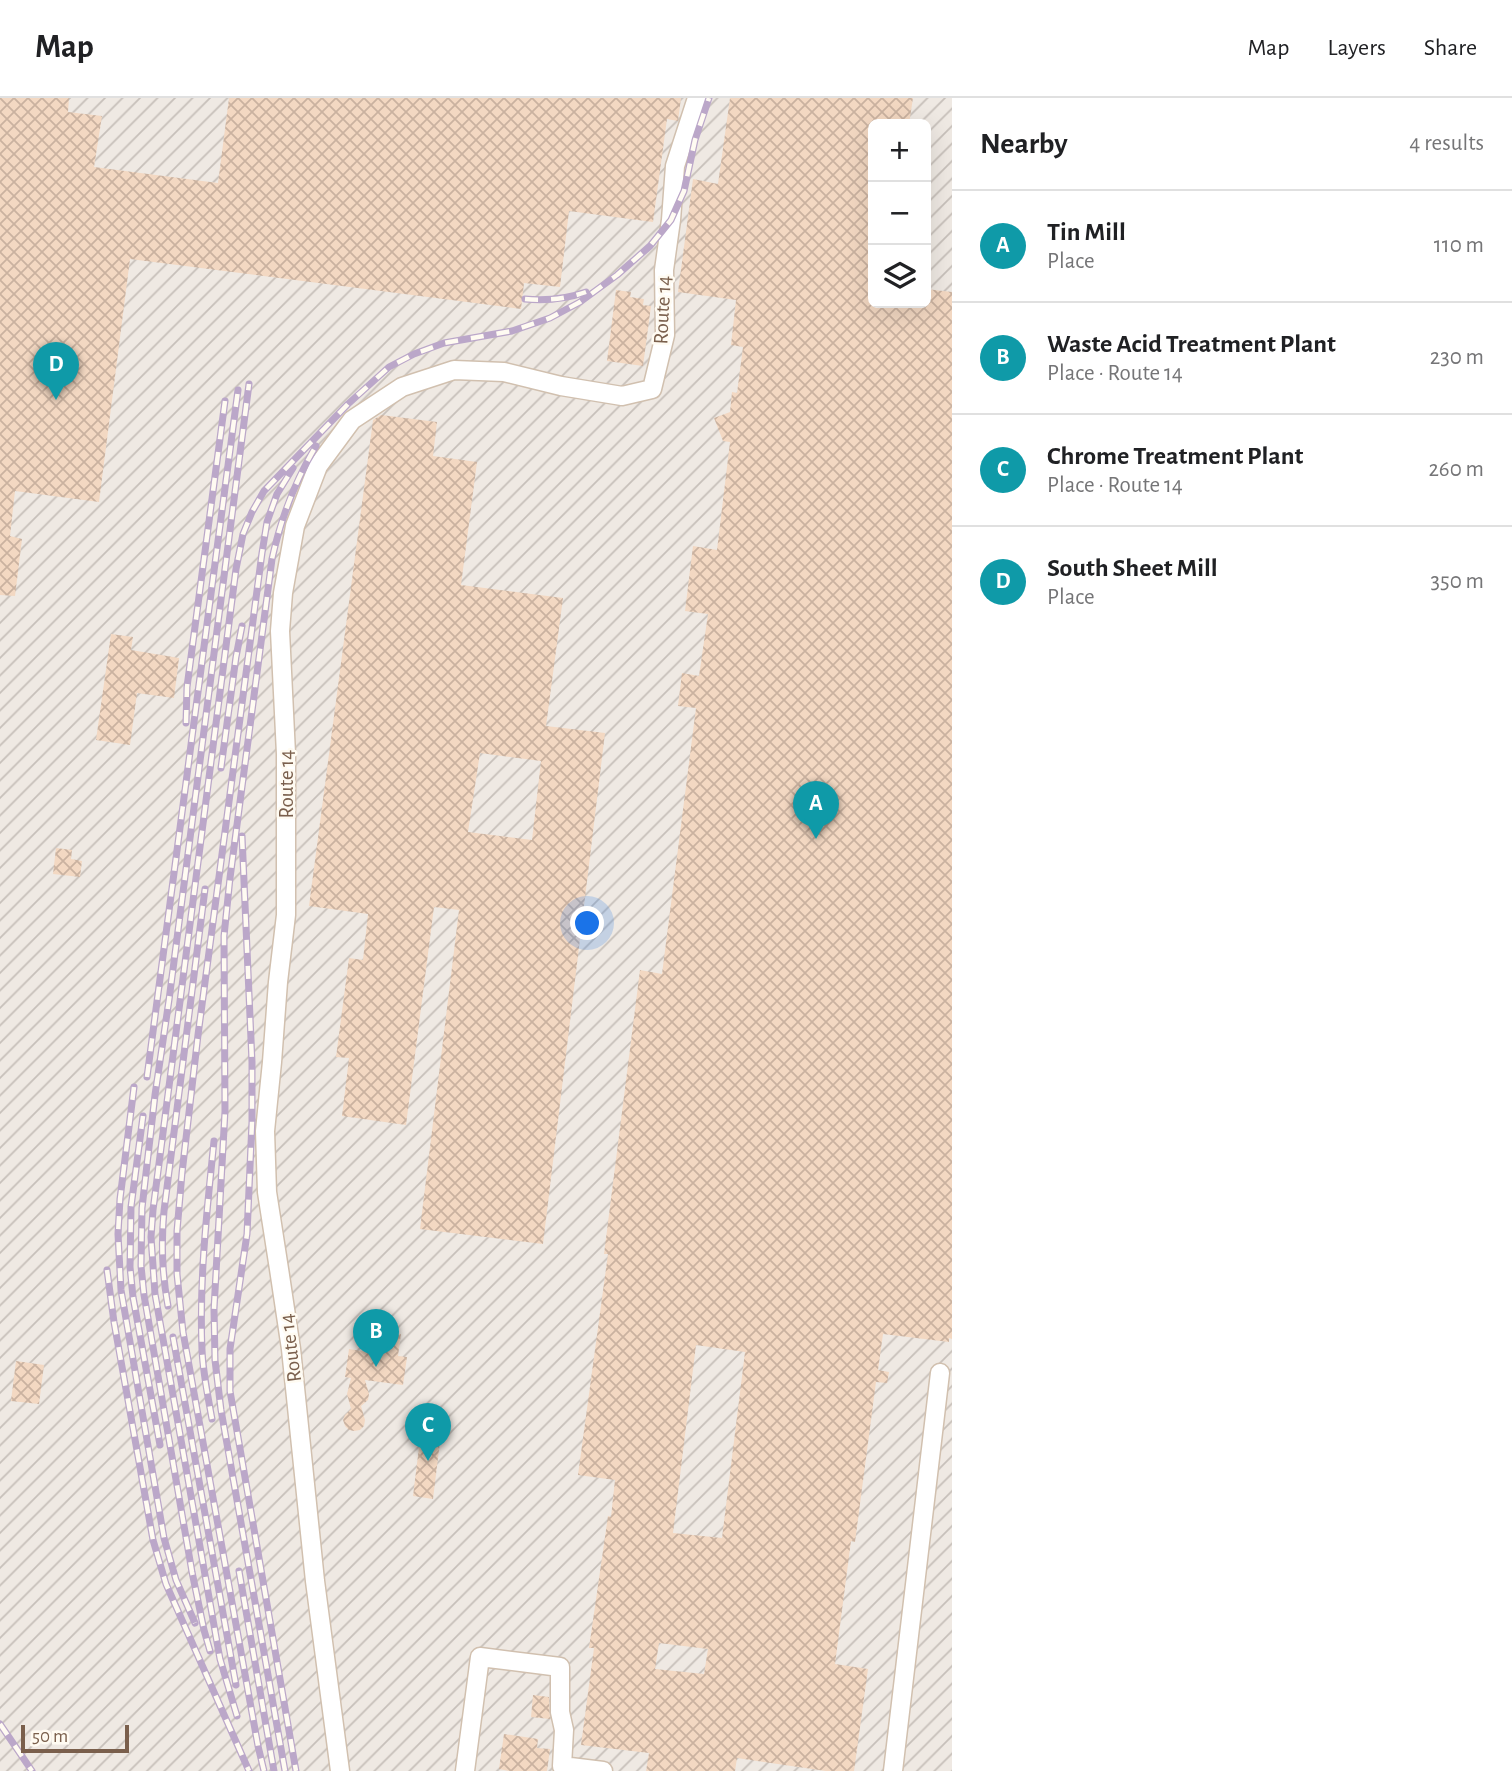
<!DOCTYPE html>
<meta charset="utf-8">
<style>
body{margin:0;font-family:"Alegreya Sans",sans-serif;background:#f6f6f6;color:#202124}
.controls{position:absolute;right:21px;top:21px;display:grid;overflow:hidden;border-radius:10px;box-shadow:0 7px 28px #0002}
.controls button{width:63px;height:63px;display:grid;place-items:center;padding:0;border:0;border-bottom:2px solid #e0e0e0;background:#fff;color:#202124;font:35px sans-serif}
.scale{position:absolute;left:21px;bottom:18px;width:108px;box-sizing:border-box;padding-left:7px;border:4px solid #7a5f4c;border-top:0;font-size:19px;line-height:24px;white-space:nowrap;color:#7a5f4c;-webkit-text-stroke:5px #fffbf2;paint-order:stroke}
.you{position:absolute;left:588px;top:826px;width:24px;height:24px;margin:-18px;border:5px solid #fff;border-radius:50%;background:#1a73e8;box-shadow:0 0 0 10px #1a73e833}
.badge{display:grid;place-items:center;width:46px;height:46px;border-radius:50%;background:#db2777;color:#fff;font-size:23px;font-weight:700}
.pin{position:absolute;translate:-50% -58px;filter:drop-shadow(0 2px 4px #0008)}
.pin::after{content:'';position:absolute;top:37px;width:24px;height:21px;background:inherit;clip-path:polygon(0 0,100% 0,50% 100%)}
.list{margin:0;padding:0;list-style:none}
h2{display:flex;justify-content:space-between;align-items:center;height:91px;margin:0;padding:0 28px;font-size:30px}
h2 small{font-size:23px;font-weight:400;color:#757577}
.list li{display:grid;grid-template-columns:46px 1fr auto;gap:21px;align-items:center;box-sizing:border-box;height:112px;padding:0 28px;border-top:2px solid #e0e0e0}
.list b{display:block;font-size:26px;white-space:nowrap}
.list p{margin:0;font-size:23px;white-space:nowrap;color:#757577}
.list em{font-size:23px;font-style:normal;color:#757577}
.icon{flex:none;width:38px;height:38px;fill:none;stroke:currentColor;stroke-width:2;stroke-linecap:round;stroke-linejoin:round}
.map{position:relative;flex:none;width:952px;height:1673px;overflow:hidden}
header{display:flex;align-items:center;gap:42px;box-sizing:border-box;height:98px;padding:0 35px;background:#fff;border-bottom:2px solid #e0e0e0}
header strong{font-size:33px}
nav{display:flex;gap:38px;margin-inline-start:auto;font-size:24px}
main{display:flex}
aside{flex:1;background:#fff}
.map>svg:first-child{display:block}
</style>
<header>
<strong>Map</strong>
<nav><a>Map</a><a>Layers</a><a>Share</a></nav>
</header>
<main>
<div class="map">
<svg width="952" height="1673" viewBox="0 0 952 1673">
<defs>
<pattern id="industrial-furrows" width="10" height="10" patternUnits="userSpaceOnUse" patternTransform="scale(1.75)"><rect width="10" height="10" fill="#efe9e3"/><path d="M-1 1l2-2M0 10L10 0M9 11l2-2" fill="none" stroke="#c7c0ba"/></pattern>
<pattern id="building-cross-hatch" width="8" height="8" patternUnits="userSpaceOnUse" patternTransform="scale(1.75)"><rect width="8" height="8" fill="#f3d8c2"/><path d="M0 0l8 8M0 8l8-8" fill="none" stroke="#cab2a0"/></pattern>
</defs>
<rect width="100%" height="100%" fill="#fdf7eb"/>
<path fill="url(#industrial-furrows)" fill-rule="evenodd" d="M0 0H952V1673H0ZM873 26H926V205H873Z"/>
<path fill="url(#building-cross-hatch)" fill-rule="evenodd" d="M0 0H69L68 14 102 18 94 69 218 85 229 0H681L678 23 667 21 653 124 569 113 560 189 524 185 521 211 130 161 99 404 15 393 10 438 22 441 15 498 0 497Z
M730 0H913L909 26H873V205H926V191L952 194V1241L949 1240V1244L883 1236 878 1272 889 1274 887 1285 876 1284 855 1444 851 1443 835 1566 868 1571 854 1673H826L737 1660 735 1673H646L649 1655 581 1647 594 1550H589L608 1418 611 1419 615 1382 578 1377 608 1156H604L640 872 662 876 696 610 678 608 682 575 699 578 708 516 685 513 693 448 717 452 730 344 723 343 714 320 730 314 732 294 737 295 743 249 731 247 736 202 678 194 693 81 718 86ZM696 1247 745 1254 722 1440 673 1435ZM659 1545 708 1551 704 1576 655 1571Z
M616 192 631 194 630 199 644 201 643 207 651 208 643 268 607 263Z
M381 317 437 324 433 358 477 364 461 487 563 500 546 628 605 635 543 1146 420 1131 459 812 434 809 406 1027 342 1018 349 960 336 959 349 860 363 862 368 816 309 808 373 322ZM480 655 541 663 532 742 468 734Z
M111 536 133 539 131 552 179 560 174 600 137 595 130 647 96 642Z
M56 750 72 752 71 761 82 763 80 779 53 776Z
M371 1225 388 1227 387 1234 401 1236 398 1258 407 1259 403 1287 365 1282 369 1296 368 1302 361 1308 365 1322 364 1328 360 1332 354 1333 349 1332 345 1328 343 1322 345 1317 351 1311 347 1296 351 1280 345 1279 349 1251 367 1254Z
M16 1263 44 1267 39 1306 11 1303Z
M422 1325 442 1327 433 1401 413 1398Z
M533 1597 549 1599 550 1621 531 1619Z
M504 1636 538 1641 537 1650 550 1651 547 1673H509L499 1671Z"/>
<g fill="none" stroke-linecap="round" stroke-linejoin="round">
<g stroke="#d1c0af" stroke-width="21">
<path id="minor" d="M340 1673 315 1483 291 1251 279 1171 267 1094 265 1033 272 964 278 884 286 817V656L280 533 283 495 295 428 318 368 352 322 402 289 454 272 504 274 561 288 622 298 652 291 665 237 664 172 671 122 675 68 697 0
M465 1673 480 1559 560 1569V1614L564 1632 562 1668 603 1673
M893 1673 940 1275"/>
</g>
<use href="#minor" stroke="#fff" stroke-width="18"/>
<g stroke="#bba7c9" stroke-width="7">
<path id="rail" d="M525 201C547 203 566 201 586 194
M186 625 187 589 225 303
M221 670 236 559 242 528
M242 738 252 964V1024L247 1136 230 1251V1293L296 1673
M147 979 238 292
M134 989 120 1101 118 1136 121 1192 164 1440 176 1482 195 1525
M143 1018 131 1109 130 1169 133 1199 160 1347
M107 1172 114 1224 153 1442 166 1486 249 1673
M168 1208C162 1176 161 1145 164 1113L205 791
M173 1239 236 1587
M212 1321C208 1299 203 1275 202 1252 199 1182 207 1112 214 1043
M239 1473 274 1673
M210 1553 204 1532 192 1474 144 1197 141 1168 142 1110 155 997 169 902 249 286
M237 1618 220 1561 155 1196 151 1139 153 1112 236 471 243 436 252 414 264 393 348 306 389 269 414 256 444 245 512 233 550 220 580 204 617 177 650 148 671 122 684 93 695 42 709 0
M0 1626 32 1673
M264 1673 258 1648 183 1234 177 1176V1133L182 1075 198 937 262 455 267 424 277 396 293 370
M285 1673 221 1312 215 1262 214 1211 225 1013 224 838 230 780 272 461C281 420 295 383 316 348"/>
</g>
<use href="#rail" stroke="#fffbf2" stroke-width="4.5" stroke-dasharray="13" stroke-linecap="butt"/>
</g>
<g text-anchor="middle" stroke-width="5" stroke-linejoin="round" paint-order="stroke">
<g font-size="21" fill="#7a5f4c" stroke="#fffbf2">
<text transform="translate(662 212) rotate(-87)" y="7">Route 14</text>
<text transform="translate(286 686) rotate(-90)" y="7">Route 14</text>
<text transform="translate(290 1250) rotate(-97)" y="7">Route 14</text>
</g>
</g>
</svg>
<div class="controls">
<button>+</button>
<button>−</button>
<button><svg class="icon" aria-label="layers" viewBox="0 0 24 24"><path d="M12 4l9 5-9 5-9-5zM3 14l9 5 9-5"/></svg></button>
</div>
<div class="scale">50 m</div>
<div class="you"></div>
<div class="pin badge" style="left:816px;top:741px;background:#0f9aa8">A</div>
<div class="pin badge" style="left:376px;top:1269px;background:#0f9aa8">B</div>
<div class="pin badge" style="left:428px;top:1363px;background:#0f9aa8">C</div>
<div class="pin badge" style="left:56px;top:302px;background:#0f9aa8">D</div>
</div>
<aside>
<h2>Nearby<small>4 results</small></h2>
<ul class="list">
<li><span class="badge" style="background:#0f9aa8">A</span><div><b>Tin Mill</b><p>Place</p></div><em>110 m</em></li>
<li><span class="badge" style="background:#0f9aa8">B</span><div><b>Waste Acid Treatment Plant</b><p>Place · Route 14</p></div><em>230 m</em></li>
<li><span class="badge" style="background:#0f9aa8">C</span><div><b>Chrome Treatment Plant</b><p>Place · Route 14</p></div><em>260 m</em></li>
<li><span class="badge" style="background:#0f9aa8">D</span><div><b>South Sheet Mill</b><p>Place</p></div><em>350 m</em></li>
</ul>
</aside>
</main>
